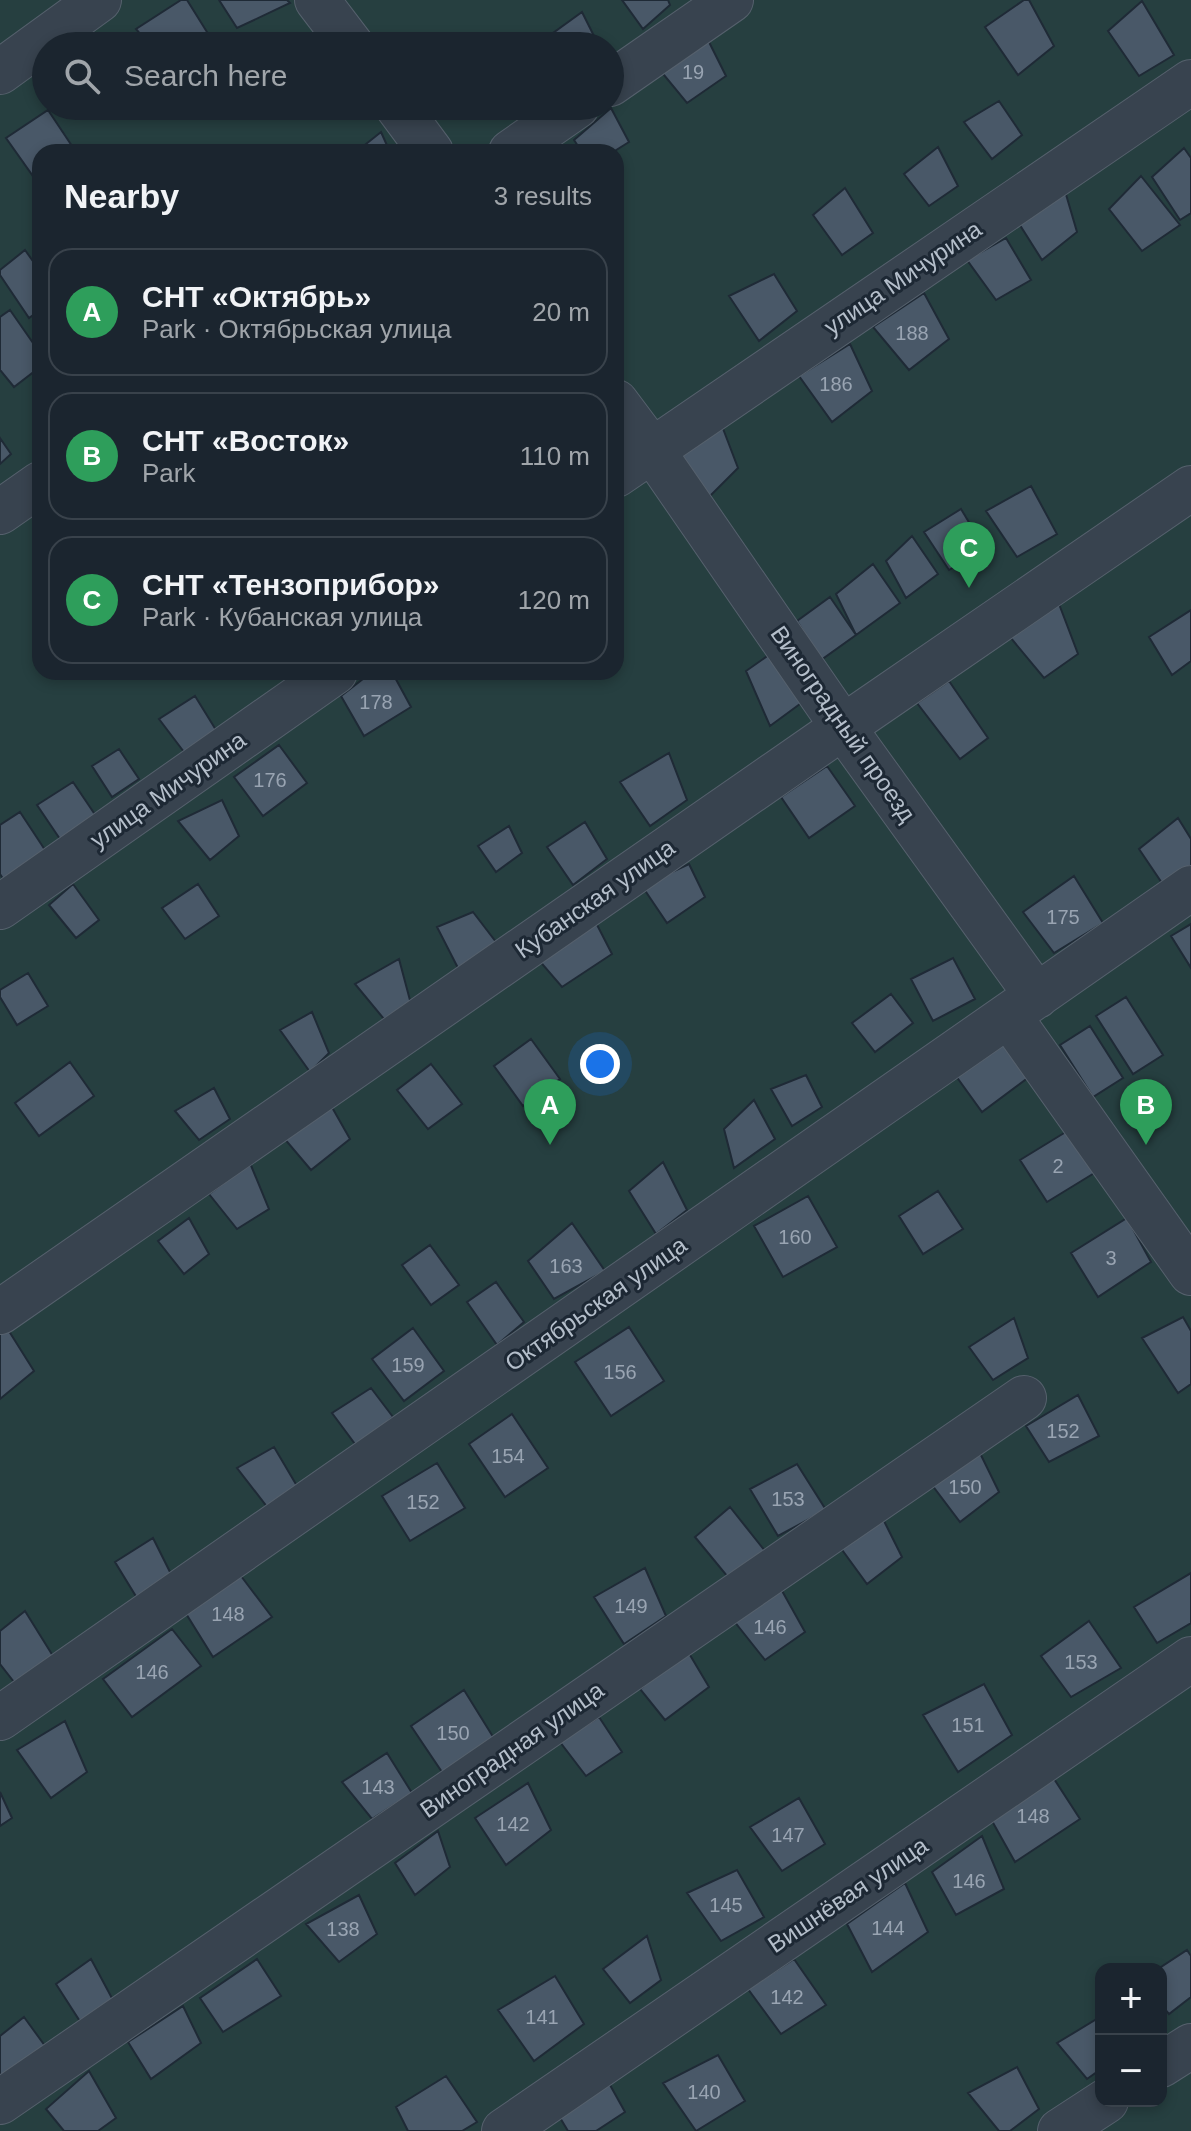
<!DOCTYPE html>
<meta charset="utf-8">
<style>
body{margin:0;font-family:Arial,sans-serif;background:#28313b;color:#f1f3f6}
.controls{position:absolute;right:24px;bottom:24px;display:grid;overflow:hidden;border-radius:16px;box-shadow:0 4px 12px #0003}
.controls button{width:72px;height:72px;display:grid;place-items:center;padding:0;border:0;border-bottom:2px solid #39424b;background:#1b252f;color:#f1f3f6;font:40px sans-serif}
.you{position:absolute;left:600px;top:1064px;width:28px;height:28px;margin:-20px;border:6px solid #fff;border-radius:50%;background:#1a73e8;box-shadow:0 0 0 12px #1a73e833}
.badge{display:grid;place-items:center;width:52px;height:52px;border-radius:50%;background:#1a73e8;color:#fff;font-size:26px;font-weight:700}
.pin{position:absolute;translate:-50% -66px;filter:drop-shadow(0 2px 4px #0008)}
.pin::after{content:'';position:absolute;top:42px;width:28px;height:24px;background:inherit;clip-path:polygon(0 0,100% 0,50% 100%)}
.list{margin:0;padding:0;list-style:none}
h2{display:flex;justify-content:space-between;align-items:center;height:104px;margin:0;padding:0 32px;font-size:34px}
h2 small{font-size:26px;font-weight:400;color:#a0a5aa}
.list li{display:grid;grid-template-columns:52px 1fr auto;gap:24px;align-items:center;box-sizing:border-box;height:128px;margin:0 16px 16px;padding:0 16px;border:2px solid #39424b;border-radius:24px}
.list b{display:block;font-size:30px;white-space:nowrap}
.list p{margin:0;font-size:26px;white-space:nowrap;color:#a0a5aa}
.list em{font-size:26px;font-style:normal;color:#a0a5aa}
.icon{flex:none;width:44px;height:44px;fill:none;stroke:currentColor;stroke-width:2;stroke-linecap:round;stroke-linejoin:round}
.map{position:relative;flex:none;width:1191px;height:2131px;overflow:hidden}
.search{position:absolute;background:#1b252f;box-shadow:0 4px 12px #0003;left:32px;top:32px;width:592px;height:88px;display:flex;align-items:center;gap:20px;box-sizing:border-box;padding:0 28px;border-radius:44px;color:#a0a5aa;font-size:30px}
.panel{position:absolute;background:#1b252f;box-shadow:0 4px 12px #0003;left:32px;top:144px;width:592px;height:536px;border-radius:24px}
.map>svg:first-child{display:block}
</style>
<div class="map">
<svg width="1191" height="2131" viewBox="0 0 1191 2131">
<rect width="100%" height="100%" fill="#24313f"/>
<path fill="#263f40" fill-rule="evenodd" d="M0 0H1191V2131H0ZM46 46H610V106H46ZM40 152H616V672H40ZM1101 1969H1161V2101H1101Z"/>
<path fill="#495868" stroke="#1f2a36" stroke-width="2" d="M181 0H187L212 40 205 46H150L136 29Z
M219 0H287L290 3 237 28Z
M622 0H668L670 5 643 29Z
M1024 0H1029L1054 46 1018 75 985 27Z
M1142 1 1174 55 1139 76 1108 31Z
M582 12 599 46H546L542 41Z
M707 38 726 76 687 103 659 69Z
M999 101 1022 135 992 159 964 122Z
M611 108 629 142 613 152H582L574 140Z
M48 110 76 152H40V186L6 138Z
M381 132 390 152H356Z
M938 147 958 186 929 206 904 174Z
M1184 148 1191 158V213L1180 220 1152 177Z
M1141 176 1180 225 1142 251 1109 209Z
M845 188 873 233 842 255 813 215Z
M1065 191 1077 232 1042 260 1018 222Z
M1006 238 1031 280 996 300 967 260Z
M25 250 40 271V310L29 318 0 275V270Z
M774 274 797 311 759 341 729 296Z
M924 293 949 339 909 370 873 327Z
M10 310 40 353V367L14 387 0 370V317Z
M850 344 872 391 832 422 799 376Z
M722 426 738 468 709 497 678 459Z
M0 438 11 454 0 464Z
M1031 486 1057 534 1017 557 986 511Z
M961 509 985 549 949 570 924 532Z
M912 536 938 574 906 598 886 561Z
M873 564 900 603 856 635 836 594Z
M830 597 856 635 821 660 797 621Z
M1059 604 1078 654 1044 678 1010 637Z
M1191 610V661L1172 675 1149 637Z
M776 650 804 701 770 726 746 671Z
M372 672H392L411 707 364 736 341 696Z
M949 681 988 738 960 759 917 703Z
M195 696 216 730 184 752 159 719Z
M279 745 307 783 263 816 234 777Z
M119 749 139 779 112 797 92 766Z
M669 753 687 800 650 826 620 782Z
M827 766 855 806 809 838 781 797Z
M73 782 100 822 64 845 37 805Z
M222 800 239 836 210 860 178 821Z
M20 812 49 856 7 885 0 874V825Z
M1178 818 1191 839V865L1164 886 1139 849Z
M585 822 607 859 573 885 547 847Z
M509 826 522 853 496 872 478 846Z
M689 864 705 897 667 923 642 886Z
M1074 876 1103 923 1054 953 1023 912Z
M73 884 99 920 76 938 49 905Z
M198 884 219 916 185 939 162 908Z
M473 912 496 942 458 968 437 927Z
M593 917 612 954 562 987 537 958Z
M1191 924V968L1171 936Z
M953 958 975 999 933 1021 911 979Z
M399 959 411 1004 384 1019 355 984Z
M28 973 48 1006 17 1025 0 997V990Z
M891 994 913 1023 875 1052 852 1023Z
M1126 997 1163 1055 1133 1074 1096 1016Z
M312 1012 329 1053 310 1072 280 1030Z
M1090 1026 1123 1078 1093 1097 1060 1045Z
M1010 1036 1037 1071 982 1112 956 1076Z
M531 1039 560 1079 523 1106 494 1066Z
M70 1062 94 1096 39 1136 15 1103Z
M431 1064 462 1104 428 1129 397 1090Z
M806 1075 822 1107 792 1126 771 1089Z
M214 1088 230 1119 199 1140 175 1111Z
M754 1100 775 1139 734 1168 724 1129Z
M329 1102 350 1139 311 1170 283 1137Z
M1069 1130 1096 1172 1047 1202 1020 1160Z
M663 1162 687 1210 656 1234 629 1191Z
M250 1163 269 1209 237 1229 209 1194Z
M938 1191 963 1229 923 1254 899 1216Z
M808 1196 837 1247 783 1277 754 1226Z
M189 1218 209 1254 184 1274 158 1241Z
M1127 1218 1151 1262 1098 1297 1071 1253Z
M572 1223 605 1271 554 1299 528 1261Z
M430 1245 459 1285 431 1305 402 1265Z
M496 1282 524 1322 497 1345 467 1302Z
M1183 1317 1191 1331V1384L1178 1393 1142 1338Z
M1014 1318 1028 1358 993 1380 969 1347Z
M629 1327 664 1381 611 1416 575 1362Z
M7 1328 34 1371 0 1399V1333Z
M413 1328 444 1371 404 1401 372 1359Z
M371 1388 393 1417 358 1448 332 1413Z
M1078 1395 1099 1436 1049 1462 1026 1426Z
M512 1414 548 1468 505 1497 469 1444Z
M274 1447 297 1486 268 1508 237 1468Z
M978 1449 999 1492 960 1522 929 1481Z
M437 1463 465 1508 410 1541 382 1496Z
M797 1464 826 1510 778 1536 750 1489Z
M730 1507 765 1551 727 1576 695 1537Z
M882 1517 902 1557 867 1584 840 1547Z
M153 1538 172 1576 137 1598 115 1562Z
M645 1568 666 1616 624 1644 594 1597Z
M1191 1573V1623L1157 1643 1134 1607Z
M241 1576 272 1617 213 1657 185 1612Z
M781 1589 805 1632 765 1660 734 1621Z
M25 1611 53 1656 14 1682 0 1664V1631Z
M1089 1621 1121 1668 1071 1697 1041 1656Z
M172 1629 201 1666 132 1717 103 1679Z
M687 1650 709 1687 665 1720 640 1689Z
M984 1684 1012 1735 958 1772 923 1715Z
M464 1690 495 1740 444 1775 411 1726Z
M599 1717 622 1752 586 1776 560 1742Z
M65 1721 87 1772 51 1798 17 1750Z
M387 1753 412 1793 372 1819 342 1782Z
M1047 1768 1080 1819 1015 1862 987 1812Z
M528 1783 551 1830 506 1865 475 1818Z
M0 1792 12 1818 0 1826Z
M799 1798 825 1844 782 1871 750 1827Z
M438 1831 450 1867 415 1895 395 1863Z
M982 1836 1004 1889 956 1915 932 1872Z
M737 1870 764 1917 721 1941 687 1893Z
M905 1883 928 1932 872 1972 847 1924Z
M359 1895 377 1934 339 1962 306 1924Z
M647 1936 661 1980 630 2003 603 1969Z
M1187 1950 1191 1956V1997L1169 2014 1161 2004V1969H1158Z
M91 1959 114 2002 83 2026 56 1984Z
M257 1959 281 1996 223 2032 200 1998Z
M794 1959 826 2005 781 2034 748 1989Z
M555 1976 584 2024 534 2061 498 2010Z
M183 2006 201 2043 151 2079 128 2042Z
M24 2017 48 2050 5 2080 0 2073V2036Z
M1100 2017 1101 2069 1087 2079 1057 2043Z
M718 2055 745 2101 696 2131 663 2083Z
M1017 2067 1039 2109 1010 2131H999L968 2093Z
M89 2071 116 2118 98 2131H64L46 2109Z
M446 2076 477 2122 462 2131H408L396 2107Z
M605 2076 625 2112 596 2131H568L553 2106Z"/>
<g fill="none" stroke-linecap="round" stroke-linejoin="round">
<g stroke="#56616d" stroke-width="46">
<path id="minor" d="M317 0 352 46
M0 72 99 0
M610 84 731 0
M397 106 431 152
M511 152 577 106
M616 402 652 450 843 727 1037 996
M616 475 1191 82
M0 512 40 484
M0 907 335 672
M1009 1016 1191 1273
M0 1312 843 727 1191 488
M0 1718 1191 888
M1161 2065 1191 2046
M0 2102 1024 1398
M504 2131 1191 1659
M1060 2131 1106 2101"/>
</g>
<use href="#minor" stroke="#38434f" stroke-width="44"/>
</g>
<g text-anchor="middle" stroke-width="6" stroke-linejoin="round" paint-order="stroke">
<g font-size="20" fill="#99a4b2">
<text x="693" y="79">19</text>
<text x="912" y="340">188</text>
<text x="836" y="391">186</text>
<text x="376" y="709">178</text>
<text x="270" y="787">176</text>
<text x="1063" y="924">175</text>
<text x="1058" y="1173">2</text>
<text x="795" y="1244">160</text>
<text x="1111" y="1265">3</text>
<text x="566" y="1273">163</text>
<text x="408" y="1372">159</text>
<text x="620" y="1379">156</text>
<text x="1063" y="1438">152</text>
<text x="508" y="1463">154</text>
<text x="965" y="1494">150</text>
<text x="788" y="1506">153</text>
<text x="423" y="1509">152</text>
<text x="631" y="1613">149</text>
<text x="228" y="1621">148</text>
<text x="770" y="1634">146</text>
<text x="1081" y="1669">153</text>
<text x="152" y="1679">146</text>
<text x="968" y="1732">151</text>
<text x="453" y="1740">150</text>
<text x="378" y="1794">143</text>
<text x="1033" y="1823">148</text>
<text x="513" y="1831">142</text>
<text x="788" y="1842">147</text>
<text x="969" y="1888">146</text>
<text x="726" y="1912">145</text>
<text x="888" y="1935">144</text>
<text x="343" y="1936">138</text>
<text x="787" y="2004">142</text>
<text x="542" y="2024">141</text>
<text x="704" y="2099">140</text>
</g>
<g font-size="24" fill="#b4beca" stroke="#1d2834">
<text transform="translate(903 278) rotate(-34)" y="8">улица Мичурина</text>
<text transform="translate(843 724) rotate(55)" y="8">Виноградный проезд</text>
<text transform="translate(168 790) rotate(-35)" y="8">улица Мичурина</text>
<text transform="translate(595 899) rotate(-35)" y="8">Кубанская улица</text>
<text transform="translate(596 1304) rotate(-35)" y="8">Октябрьская улица</text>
<text transform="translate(512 1750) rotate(-35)" y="8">Виноградная улица</text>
<text transform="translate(848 1895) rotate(-34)" y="8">Вишнёвая улица</text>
</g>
</g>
</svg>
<div class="controls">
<button>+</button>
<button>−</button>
</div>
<div class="you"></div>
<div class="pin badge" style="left:550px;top:1145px;background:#2e9e5b">A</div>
<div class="pin badge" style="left:1146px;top:1145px;background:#2e9e5b">B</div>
<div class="pin badge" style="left:969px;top:588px;background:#2e9e5b">C</div>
<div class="search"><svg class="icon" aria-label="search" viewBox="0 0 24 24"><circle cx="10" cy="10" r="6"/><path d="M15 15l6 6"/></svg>Search here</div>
<section class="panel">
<h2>Nearby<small>3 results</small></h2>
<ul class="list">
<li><span class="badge" style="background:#2e9e5b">A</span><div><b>СНТ «Октябрь»</b><p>Park · Октябрьская улица</p></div><em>20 m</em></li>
<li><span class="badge" style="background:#2e9e5b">B</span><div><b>СНТ «Восток»</b><p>Park</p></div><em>110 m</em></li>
<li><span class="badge" style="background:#2e9e5b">C</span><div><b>СНТ «Тензоприбор»</b><p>Park · Кубанская улица</p></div><em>120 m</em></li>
</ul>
</section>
</div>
